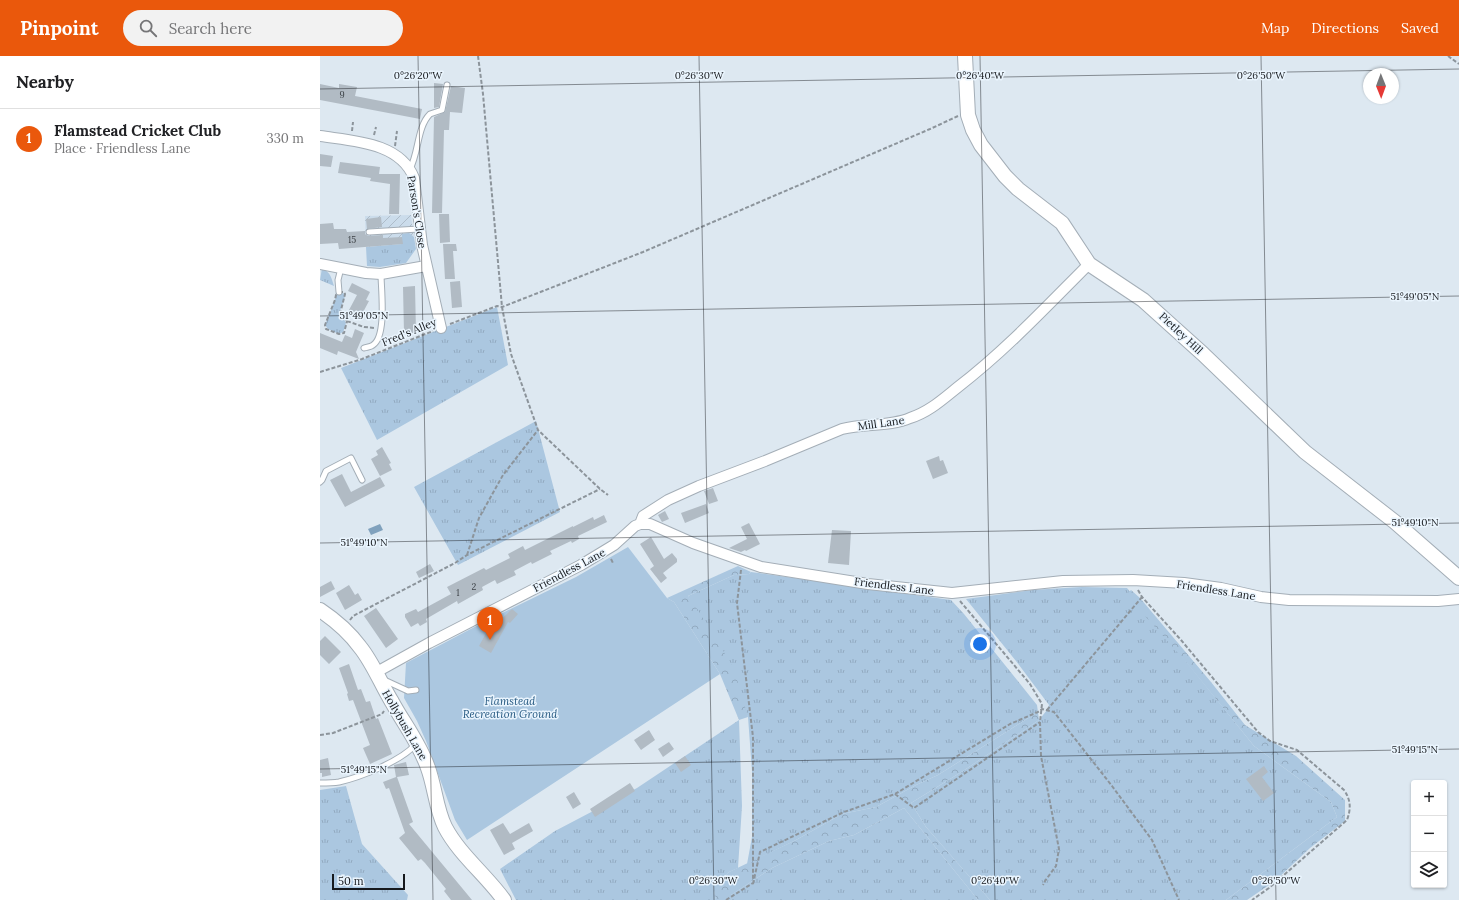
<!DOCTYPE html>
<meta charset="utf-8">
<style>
body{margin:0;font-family:Lora,serif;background:#f2f2f2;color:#202124}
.controls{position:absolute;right:12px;bottom:12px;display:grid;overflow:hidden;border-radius:4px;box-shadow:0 1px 3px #0004}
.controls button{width:36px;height:36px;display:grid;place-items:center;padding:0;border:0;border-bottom:1px solid #e0e0e0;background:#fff;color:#202124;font:20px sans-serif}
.compass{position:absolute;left:1043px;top:12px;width:36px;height:36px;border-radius:50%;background:#fff;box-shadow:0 1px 3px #0004;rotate:179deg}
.scale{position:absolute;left:12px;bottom:10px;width:73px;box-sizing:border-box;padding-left:4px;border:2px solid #16191d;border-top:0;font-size:11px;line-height:14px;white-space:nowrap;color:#16191d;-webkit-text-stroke:3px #eaf5fe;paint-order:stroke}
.you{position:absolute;left:660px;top:588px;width:14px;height:14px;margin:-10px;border:3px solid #fff;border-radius:50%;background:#1a73e8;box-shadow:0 0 0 6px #1a73e833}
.badge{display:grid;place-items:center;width:26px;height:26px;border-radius:50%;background:#ea580c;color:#fff;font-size:13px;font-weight:700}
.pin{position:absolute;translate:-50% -33px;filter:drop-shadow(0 1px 2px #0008)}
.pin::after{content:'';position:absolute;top:21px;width:14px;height:12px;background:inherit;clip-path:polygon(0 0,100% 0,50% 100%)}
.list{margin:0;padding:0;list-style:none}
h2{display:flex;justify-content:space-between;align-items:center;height:52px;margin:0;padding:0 16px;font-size:17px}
h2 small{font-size:13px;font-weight:400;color:#757577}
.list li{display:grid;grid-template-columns:26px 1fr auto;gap:12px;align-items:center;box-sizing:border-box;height:60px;padding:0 16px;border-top:1px solid #e0e0e0}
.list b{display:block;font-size:15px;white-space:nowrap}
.list p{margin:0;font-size:13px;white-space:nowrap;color:#757577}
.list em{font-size:13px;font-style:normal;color:#757577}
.icon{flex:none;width:22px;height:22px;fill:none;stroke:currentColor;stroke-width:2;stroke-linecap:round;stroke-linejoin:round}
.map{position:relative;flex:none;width:1139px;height:844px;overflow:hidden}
header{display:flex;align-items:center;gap:24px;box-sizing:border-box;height:56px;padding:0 20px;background:#ea580c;color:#fff}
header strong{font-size:19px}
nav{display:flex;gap:22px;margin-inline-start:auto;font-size:14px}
.search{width:280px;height:36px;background:#f2f2f2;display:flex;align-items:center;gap:10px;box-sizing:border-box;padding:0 14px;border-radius:22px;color:#757577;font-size:15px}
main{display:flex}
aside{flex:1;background:#fff}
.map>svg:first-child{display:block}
</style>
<header>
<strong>Pinpoint</strong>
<div class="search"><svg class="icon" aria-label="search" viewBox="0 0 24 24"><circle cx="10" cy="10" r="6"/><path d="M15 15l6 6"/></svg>Search here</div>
<nav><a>Map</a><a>Directions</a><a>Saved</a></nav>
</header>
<main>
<aside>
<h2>Nearby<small></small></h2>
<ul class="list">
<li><span class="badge">1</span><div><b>Flamstead Cricket Club</b><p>Place · Friendless Lane</p></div><em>330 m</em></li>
</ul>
</aside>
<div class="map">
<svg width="1139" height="844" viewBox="0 0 1139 844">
<defs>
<pattern id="industrial-furrows" width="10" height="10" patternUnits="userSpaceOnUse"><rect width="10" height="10" fill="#cbdceb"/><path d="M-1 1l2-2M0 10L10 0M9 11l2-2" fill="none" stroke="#aebcc9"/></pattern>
<pattern id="grass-tufts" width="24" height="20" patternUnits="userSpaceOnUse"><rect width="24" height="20" fill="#abc7e0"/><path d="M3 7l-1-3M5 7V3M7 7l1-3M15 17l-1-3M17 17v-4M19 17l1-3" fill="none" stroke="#92aac0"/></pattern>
<pattern id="forest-crowns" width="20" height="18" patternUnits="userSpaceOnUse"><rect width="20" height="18" fill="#abc7e0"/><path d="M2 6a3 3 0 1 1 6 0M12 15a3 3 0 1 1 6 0" fill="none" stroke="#92aac0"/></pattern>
</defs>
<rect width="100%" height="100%" fill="#dde8f1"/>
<path fill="url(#industrial-furrows)" d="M91 159 94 181 92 179 82 181 83 188 46 191 45 160Z"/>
<path fill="url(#grass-tufts)" d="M89 177 94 181 96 193 86 207 60 211 47 210 46 191 82 188V178Z
M2 212C11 217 11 221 14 230L0 224Z
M23 237 25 240 19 258C26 266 28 265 23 276L19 278 8 273 5 269 15 244 16 239Z
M177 251 188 309 57 384 21 312Z
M216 365 240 456 138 509 94 431Z
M431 516 631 544 644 558 717 649 718 656 618 719 596 729 556 751 522 758 476 784 427 808 432 781V715L428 661 368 540 414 519 429 518Z
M762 531 807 532 934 690 1011 746 1017 761 906 844H670L606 771 591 747 643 715 719 664 727 654 729 649 696 605 646 543 712 534Z
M419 664 422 750 418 812 409 816 393 830 396 844H196L180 813 235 775 317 732Z
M26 730 42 788 88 839 87 844H0V734Z
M584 752 658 844H412L411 839 452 812 509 785 534 779Z"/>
<path fill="url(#forest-crowns)" d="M418 510 431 516 429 518 414 519 368 540 388 569 414 613 428 661 419 664 400 618 354 546 347 542Z
M811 534 820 542 891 626 925 669 976 700 1025 744V765L990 792 955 825 927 844H906L1017 761 1011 746 934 690 866 606 810 543 808 537Z
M718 656 719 664 643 715 591 747 606 771 670 844H658L584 752 534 779 509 785 452 812 411 839 412 844H396L393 830 409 816 476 784 522 758 556 751 596 729 618 719Z"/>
<path fill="#abc7e0" d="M308 491 347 542 354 546 400 618 147 784 135 764 106 685 97 665 84 642 86 607 164 566 256 521Z"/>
<path fill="#80a1bd" d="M60 468 63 474 51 479 48 473Z"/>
<path fill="#b1bbc4" d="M114 27 123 28 119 51 114 52Z
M0 28 19 32V28L37 31 35 40 102 53 100 63 0 44Z
M131 30 145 32 142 57 130 56 129 74H124L122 157H112L114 61 125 56Z
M0 98 13 100 11 111 0 110Z
M20 106 60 111 59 118H80L79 158H69L70 128 50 125 51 122 18 117Z
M119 158H129L130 186 120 187Z
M61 161 62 171 47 173 46 163Z
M13 167 14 173H26L27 176 45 175V178L48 180 63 179V182L82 181 83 188 19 193 18 187 0 188V168Z
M123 188H136L137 195H133L135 223H125Z
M140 225 142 251 132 252 130 226Z
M32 227 50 236 46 244 49 245 41 260 29 254 37 239 28 235Z
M95 230 96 277H84L83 231Z
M35 273 44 277 36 296 39 303 18 295 17 299 0 292V277L22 286 25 279 32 282Z
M62 391 71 407 69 408 72 414 60 420 51 403 58 399 56 395Z
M619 400 620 405 623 404 628 417 613 423 606 405Z
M22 418 31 436 60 421 65 430 25 451 10 424Z
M393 432 398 445 389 448 384 435Z
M386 448 389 457 365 467 361 457Z
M345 455 349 463 342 466 338 459Z
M284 459 287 466 258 480 259 483 252 487 251 485 230 495 232 498 212 508 211 506 194 515 196 519 177 528 175 524 162 531 163 534 138 548 137 545 106 563 107 566 100 570 98 567 91 571 85 561V558L96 553 98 556 131 538 127 531 164 512 166 514 190 502 188 498 203 490 205 494 253 470V471L273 461 274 464Z
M429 467 440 488 426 495 425 494 421 496 409 492 427 483 421 471Z
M512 474 531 475 529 509 508 507Z
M331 481 344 503 352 497 357 503V506L343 517 347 522 341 527 330 513 334 510 320 488Z
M110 508 114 515 99 522 96 516Z
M11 525 15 533 0 541V531Z
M29 529 35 539 38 537 42 544 25 554 16 537Z
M56 552 78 583 66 592 44 560Z
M192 553 198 558 190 567 188 566 171 597 159 590 170 570 172 572Z
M5 580 21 596 9 608 0 599V585Z
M29 608 38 634 41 633 46 646 50 645 56 663 58 662 72 698 50 708 43 692 50 689 33 644 29 645 27 638 28 637 19 612Z
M329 674 335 684 321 694 314 684Z
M349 686 354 693 343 701 338 693Z
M365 700 371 709 361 716 355 707Z
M8 702 11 719 2 721V717H0V704Z
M86 706 89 719 77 721 93 766 89 768 152 844H131L124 835 126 833 105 807 101 803 98 805 79 782 85 777 69 732 66 733 63 726 76 721 74 709Z
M944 710 948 716 942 721 954 737 943 745 926 723Z
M310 727 315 735 275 761 270 753Z
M254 736 261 748 253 753 246 741Z
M183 767 190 778 209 767 213 775 192 787 195 793 184 799 170 774Z"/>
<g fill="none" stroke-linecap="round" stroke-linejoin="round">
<g stroke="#a4aeb7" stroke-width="7">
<path id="lane" d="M90 113C99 96 97 71 110 58L122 54 127 29
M49 176 99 173
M19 236 18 224 21 212
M44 292C47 291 51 291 53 289 67 280 61 233 61 218
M0 426 2 424 6 415 31 402 42 424
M62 623 88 635 96 634
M0 727C6 727 13 727 19 726 41 721 81 705 95 689"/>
</g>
<g stroke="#a4aeb7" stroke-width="12">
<path id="street" d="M0 80C32 85 80 86 94 122L102 189 121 272
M0 208 46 217 61 218 106 210
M320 468 323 460 348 444 379 430 445 405 522 373C544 367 569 371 590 362 609 356 623 343 638 331 686 294 727 250 769 208
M55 617 109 587 261 509 294 489 315 470 320 468H330L373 487 441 511 548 528 632 537 743 525 813 524 864 527 901 532 941 541 969 544 1118 545 1139 543"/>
</g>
<g stroke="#a4aeb7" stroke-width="16">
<path id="secondary" d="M645 0 648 59 653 74 661 89 685 120 698 133 742 167 769 208 823 244 883 298 985 396 1075 466 1139 522
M0 554C15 564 29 576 40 591 53 607 61 628 72 646 84 668 100 688 108 712 115 731 116 753 125 771 139 798 166 819 184 844"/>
</g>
<path stroke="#8c949b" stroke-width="2" stroke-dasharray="4 2" stroke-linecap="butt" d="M158 0 163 38 182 251 191 298 218 374 280 433 288 439
M1128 0 1139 8
M32 75 33 66
M54 79 56 71
M75 90 77 75
M19 236H24L25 238 20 258 27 265 24 277 19 278 6 273 5 269 15 244 16 239Z
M27 265 44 271 55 272
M130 268 177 250 182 251 323 196 610 73 638 60
M0 316 42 303 113 275
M147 499 159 462 183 419 218 374
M291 503 293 507
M421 514 417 547 433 681V823
M818 534 822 541 861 584 938 676 950 685 977 694 1024 734C1031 744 1031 753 1027 764L949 832 932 844
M640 545 710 628 722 648 720 666 721 700 739 793 736 810 725 825 723 829
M30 564 33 560 135 507 147 499 280 433
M727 654 822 541
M0 679 13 677 62 658 64 655
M575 738 594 752 720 666
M433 828 440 796 524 756 575 738 690 668 718 656 722 653 734 656 792 730 832 784 859 844
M406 844 433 827"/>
<use href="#lane" stroke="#fff" stroke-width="5"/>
<use href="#street" stroke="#fff" stroke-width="10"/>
<use href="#secondary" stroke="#fff" stroke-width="14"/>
</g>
<path fill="none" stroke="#16191d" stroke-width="1" stroke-opacity="0.45" d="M98 0 113 844M379 0 394 844M660 0 675 844M941 0 956 844M0 33 1139 13M0 260 1139 240M0 487 1139 467M0 713 1139 693"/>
<g text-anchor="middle" stroke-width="3" stroke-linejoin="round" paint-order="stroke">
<g font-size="9" fill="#3d4247">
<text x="22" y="42">9</text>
<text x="32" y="187">15</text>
<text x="154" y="534">2</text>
<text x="138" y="540">1</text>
</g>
<g font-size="11" fill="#16191d" stroke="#eaf5fe">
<text transform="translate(97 156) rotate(81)" y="4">Parson's Close</text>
<text transform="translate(89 276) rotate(-22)" y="4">Fred's Alley</text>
<text transform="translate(861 277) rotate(43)" y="4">Pietley Hill</text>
<text transform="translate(561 367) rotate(-8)" y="4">Mill Lane</text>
<text transform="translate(249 514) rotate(-28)" y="4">Friendless Lane</text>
<text transform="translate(574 530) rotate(7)" y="4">Friendless Lane</text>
<text transform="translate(896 534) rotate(9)" y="4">Friendless Lane</text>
<text transform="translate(85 669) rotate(60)" y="4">Hollybush Lane</text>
</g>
<g font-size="11" font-style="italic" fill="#275a82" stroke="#eaf5fe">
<text x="190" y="649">Flamstead<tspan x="190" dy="13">Recreation Ground</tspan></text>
</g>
</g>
<g font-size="10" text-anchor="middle" fill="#16191d" stroke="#eaf5fe" stroke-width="3" stroke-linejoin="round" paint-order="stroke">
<text x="98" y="23">0°26'20"W</text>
<text x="379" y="23">0°26'30"W</text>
<text x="660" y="23">0°26'40"W</text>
<text x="941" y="23">0°26'50"W</text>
<text x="1095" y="244">51°49'05"N</text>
<text x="44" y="263">51°49'05"N</text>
<text x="1095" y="470">51°49'10"N</text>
<text x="44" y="490">51°49'10"N</text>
<text x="1095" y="697">51°49'15"N</text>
<text x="44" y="717">51°49'15"N</text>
<text x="393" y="828">0°26'30"W</text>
<text x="675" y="828">0°26'40"W</text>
<text x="956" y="828">0°26'50"W</text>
</g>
</svg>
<div class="controls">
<button>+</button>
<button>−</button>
<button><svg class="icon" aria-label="layers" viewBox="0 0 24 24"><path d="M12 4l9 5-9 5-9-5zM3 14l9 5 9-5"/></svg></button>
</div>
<svg class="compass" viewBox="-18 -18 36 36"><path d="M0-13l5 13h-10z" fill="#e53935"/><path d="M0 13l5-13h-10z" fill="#757577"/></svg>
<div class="scale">50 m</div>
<div class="you"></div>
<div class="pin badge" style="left:170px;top:584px">1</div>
</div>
</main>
